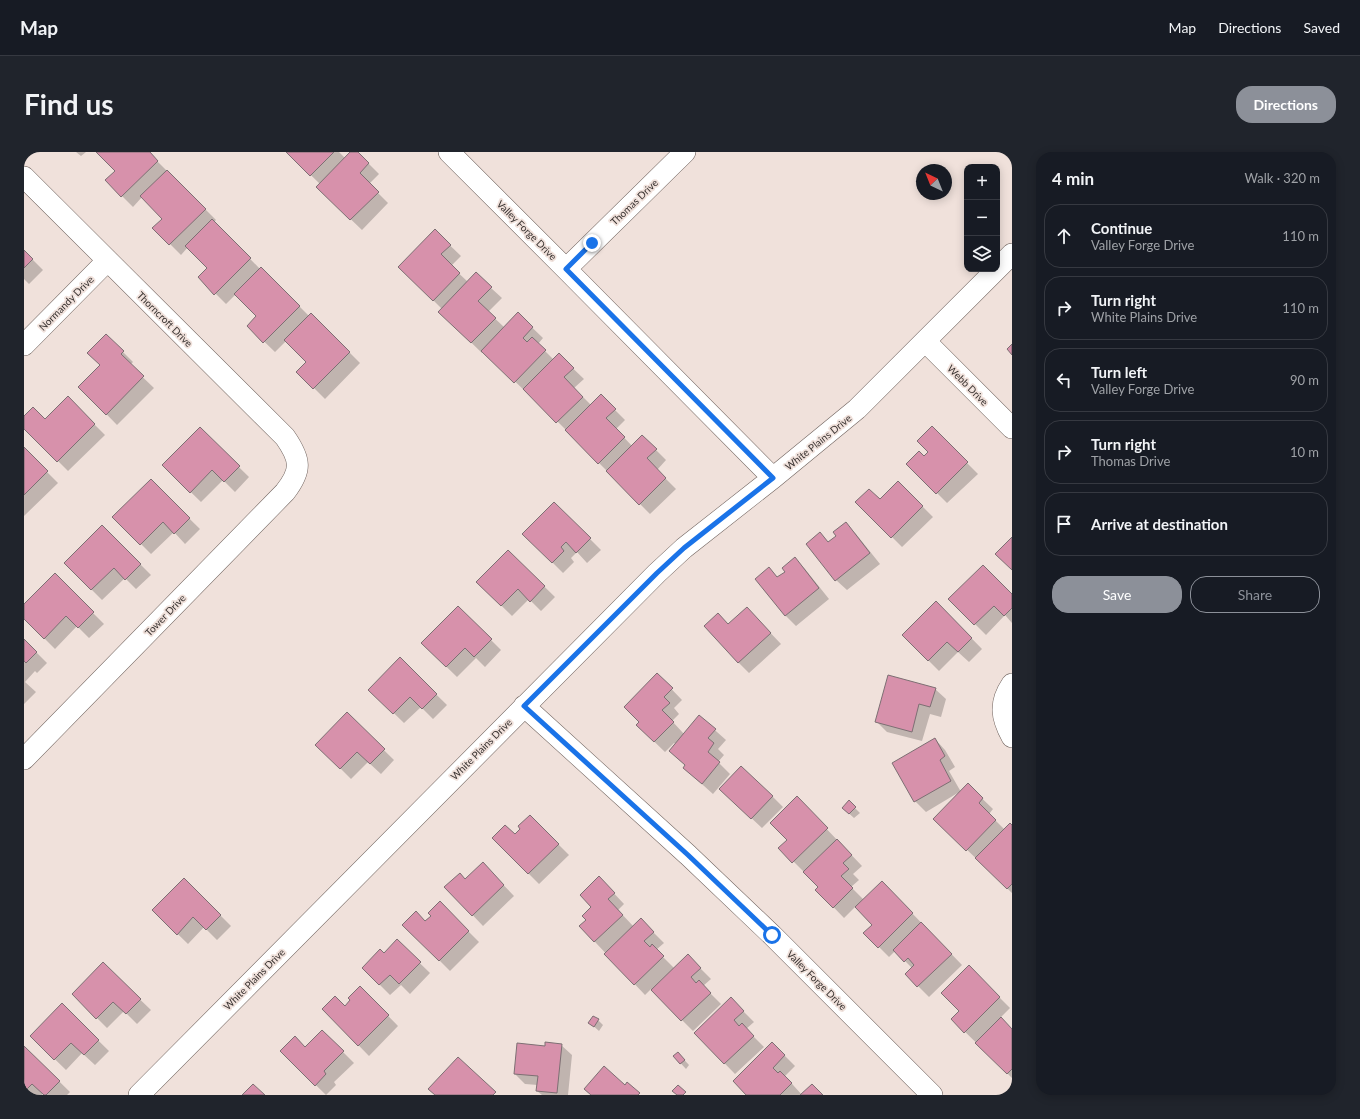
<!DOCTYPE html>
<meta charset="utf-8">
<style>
body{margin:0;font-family:Lato,sans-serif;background:#20242c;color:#f1f3f6}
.controls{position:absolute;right:12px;top:12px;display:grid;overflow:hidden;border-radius:8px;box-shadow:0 2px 10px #0003}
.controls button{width:36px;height:36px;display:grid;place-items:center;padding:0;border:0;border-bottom:1px solid #363941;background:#171b24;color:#f1f3f6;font:20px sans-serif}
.compass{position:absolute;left:892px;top:12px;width:36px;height:36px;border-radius:50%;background:#171b24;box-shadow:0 2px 10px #0003;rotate:317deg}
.stop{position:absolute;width:12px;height:12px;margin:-9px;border:3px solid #1a73e8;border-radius:50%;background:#fff}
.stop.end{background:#1a73e8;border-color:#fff;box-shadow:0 1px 4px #0008}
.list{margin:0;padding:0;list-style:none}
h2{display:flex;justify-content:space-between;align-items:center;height:52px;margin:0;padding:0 16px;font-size:17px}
h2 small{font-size:13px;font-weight:400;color:#9ea1a6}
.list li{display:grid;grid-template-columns:26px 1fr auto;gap:12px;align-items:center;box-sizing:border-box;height:64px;margin:0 8px 8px;padding:0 8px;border:1px solid #363941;border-radius:16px}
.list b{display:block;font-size:15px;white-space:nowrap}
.list p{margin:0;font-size:13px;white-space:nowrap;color:#9ea1a6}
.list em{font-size:13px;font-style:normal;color:#9ea1a6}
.actions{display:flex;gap:8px;padding:12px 16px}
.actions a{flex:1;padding:9px 0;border:1px solid #8c9099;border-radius:16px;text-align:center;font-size:14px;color:#8c9099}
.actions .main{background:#8c9099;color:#fff}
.icon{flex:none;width:22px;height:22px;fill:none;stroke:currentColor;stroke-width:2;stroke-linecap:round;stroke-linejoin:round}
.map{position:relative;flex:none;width:988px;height:943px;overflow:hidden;border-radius:16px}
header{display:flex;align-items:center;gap:24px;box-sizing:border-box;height:56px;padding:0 20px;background:#171b24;border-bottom:1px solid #363941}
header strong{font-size:19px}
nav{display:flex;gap:22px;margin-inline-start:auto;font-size:14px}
.intro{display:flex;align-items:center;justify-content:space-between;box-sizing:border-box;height:96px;padding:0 24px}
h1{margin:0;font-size:28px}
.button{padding:10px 18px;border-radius:16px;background:#8c9099;color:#fff;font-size:14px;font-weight:700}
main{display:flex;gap:24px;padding:0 24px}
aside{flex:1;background:#171b24;border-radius:16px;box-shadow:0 2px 10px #0003}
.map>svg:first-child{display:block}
</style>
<header>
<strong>Map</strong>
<nav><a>Map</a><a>Directions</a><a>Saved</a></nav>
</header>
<div class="intro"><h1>Find us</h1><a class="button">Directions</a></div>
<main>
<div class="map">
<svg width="988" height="943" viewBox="0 0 988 943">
<rect width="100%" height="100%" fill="#f0e1db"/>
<path fill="#0003" d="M52 0H62L57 4Z
M73 0H124L192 68 190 70 236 117 237 116 285 164 287 162 336 211 301 247 274 220 284 210 262 189 251 200 224 174 234 164 212 142 202 152 175 125 185 116 164 95 157 103 130 76 140 67 118 45 109 55 82 28 92 19Z
M263 0H315L321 6 328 0H333L355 22 345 32 364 51 338 78 293 35 296 32Z
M411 79 437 104 427 114 444 130 467 136 478 146 464 160 481 176 494 162 519 186 514 192 530 208 535 203 560 227 550 236 567 253 577 244 601 268 592 277 608 294 618 284 642 308 633 318 652 337 626 362 503 239 502 240 459 199 458 201 426 170 418 157 376 115Z
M0 99 19 118 5 132 0 127Z
M82 183 109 210 106 213 130 236 93 273 56 235 77 213Z
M44 246 81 283 44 319 0 275V266L21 268Z
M908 276 954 322 923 351 884 312 900 305 905 300Z
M176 277 225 325 211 340 199 328 177 350 139 313Z
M0 297 34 331 0 364Z
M127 329 176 377 161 392 150 380 127 402 90 365Z
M874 330 909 365 878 395 833 350 856 348Z
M530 351 577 398 563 411 553 400 547 406 550 410 539 421 500 382Z
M822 372 832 382 856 412 823 438 812 428 796 381 805 391 813 385Z
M78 374 127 423 112 437 101 426 78 448 41 411Z
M484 399 531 445 517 459 505 447 488 464 453 430Z
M771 407 781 417 805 447 772 474 761 463 745 417 754 426 762 420Z
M31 423 80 472 65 486 53 474 31 497 0 466V454Z
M988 444V471L981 463 962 483 926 447Z
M912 450 958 497 945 510 934 500 915 519 879 483Z
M434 455 477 498 461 515 452 506 433 525 398 491Z
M723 456 757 492 725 521 714 510 705 473Z
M0 488 23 511 13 521 11 519 1 530 12 540 0 552Z
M376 507 423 553 409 567 397 555 380 571 346 538Z
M633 522 658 548 650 556 655 562 648 569 660 582 675 564 702 588 694 597 700 603 694 610 706 622 689 642 660 616 662 614 646 599 652 592 650 591 641 600 613 573 616 570Z
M911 537 922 547 917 565 906 562 898 589 863 580 852 569Z
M323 562 370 608 357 622 344 610 327 627 293 593Z
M911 587 921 598 931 615 925 619 937 640 944 633 969 657 965 662 981 678 988 674V741L911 667 937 639 902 660 891 649Z
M748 644 759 655 738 676 707 647Z
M773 646 838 714 829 722 835 728 827 735 840 748 858 730 938 813 905 845 882 822 888 816 871 799 865 805 841 781 849 773 831 755 820 766 793 738 795 735 756 696 764 688Z
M825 650 836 661 830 666 819 656Z
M506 664 545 703 515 732 469 686 491 684Z
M459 712 490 744 459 774 422 735 442 728Z
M160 727 207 774 193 788 180 775 164 792 129 758Z
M585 736 600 752 594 758 610 775 617 768 640 791 632 798 651 817 664 804 687 827 679 834 697 852 669 879 627 837 621 843 556 774 563 768Z
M416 751 455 790 426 819 380 773 402 771 408 764Z
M373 789 406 821 386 842 377 833 366 843 339 816 360 802Z
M79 812 127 858 113 872 100 859 83 876 49 842Z
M945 815 986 856 976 866 988 878V926L928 867 936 859Z
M336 835 374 874 345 904 299 857 321 855Z
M707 847 730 870 722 877 740 895 711 922 671 881Z
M38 853 85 899 71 913 58 901 42 918 7 884Z
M574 868 579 873 575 879 566 871Z
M298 879 330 911 310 930 312 933 302 943 257 899 281 896Z
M748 891 771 914 761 924 778 943H798H724Z
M537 893 548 903 544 943H518L513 939 514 933 501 932 491 922 522 895Z
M0 895 46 940 43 943H21L19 941 18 943H0Z
M654 901 665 913 662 917 650 904Z"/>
<path fill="#d791ab" stroke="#7d6f73" d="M72 0H126L134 9 97 45 81 28 91 19Z
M262 0H310L286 24Z
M326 0H334L345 11 336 21 355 40 326 68 292 35Z
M143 18 182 57 145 93 128 76 138 67 116 44Z
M188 67 227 106 190 143 174 125 183 116 161 94Z
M411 77 427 93 417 102 436 121 409 149 374 115Z
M0 98 9 107 0 116Z
M237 115 276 154 239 191 223 174 232 164 210 142Z
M452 120 468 135 454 149 472 166 447 191 414 160Z
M494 160 509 175 499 186 503 190 508 185 522 198 490 231 457 199Z
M287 161 326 200 289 237 272 220 282 210 260 188Z
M82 182 100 199 97 202 120 224 82 263 54 235 76 213 63 201Z
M988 192V203L983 197Z
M535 201 550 216 540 225 559 245 532 271 499 237Z
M577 242 592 257 582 266 601 285 574 312 541 278Z
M44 244 71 272 33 310 0 277V264L9 255 21 267Z
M908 274 944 310 912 342 882 312 895 299 900 304 904 300 893 289Z
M176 275 216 314 200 330 188 318 166 341 138 313Z
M618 283 633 297 623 306 642 326 615 353 582 319Z
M0 295 24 319 0 343Z
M127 327 166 366 150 382 139 370 116 393 88 365Z
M874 329 899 354 867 386 831 350 845 337 856 347Z
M530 350 567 386 552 401 542 390 537 395 540 399 528 411 498 382Z
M822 370 846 401 811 429 782 392 796 380 804 390 812 384 809 380Z
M78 373 117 412 101 428 90 416 67 438 40 411Z
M988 385V418L971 402Z
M484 398 521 434 506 450 494 437 477 454 452 430Z
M771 405 795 436 761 464 731 427 745 415 753 425 761 420 758 416Z
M959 413 988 442V456L980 464 970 454 950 473 924 447Z
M31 421 70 460 54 476 42 464 20 487 0 467V452Z
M912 449 948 486 934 500 923 490 904 509 878 483Z
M434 454 468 487 450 505 441 496 422 515 397 491Z
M723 455 747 481 714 511 680 474 694 461 704 472Z
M0 487 13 500 2 511 0 509Z
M376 505 413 542 398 557 386 545 369 562 344 538Z
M633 521 649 536 640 545 646 551 638 558 650 570 630 590 612 573 615 570 600 555Z
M864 523 912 536 906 555 895 552 888 580 851 570Z
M323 560 361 597 346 612 333 600 316 617 291 593Z
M675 563 692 577 684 586 690 591 684 600 696 610 678 632 659 616 661 613 645 599Z
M911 586 921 604 916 608 927 629 890 650 868 611Z
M717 614 749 644 727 667 695 637Z
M944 631 959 646 955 651 972 668 942 699 909 667Z
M773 644 804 676 768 711 754 696 763 688 746 671Z
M825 648 832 655 825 662 818 656Z
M506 663 535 692 504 722 468 686 481 673 491 682 496 677 494 674Z
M986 671 988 673V732L983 737 951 706Z
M813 687 828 703 819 711 825 717 817 724 829 736 809 756 791 738 794 735 779 720Z
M459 710 480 733 448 764 420 735 436 721 441 727Z
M575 724 591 741 584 747 599 763 570 790 555 774 562 768 558 764 567 755 556 743Z
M160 726 197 763 182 778 169 765 153 783 128 758Z
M858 729 889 761 854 796 839 781 848 773 831 755Z
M416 749 445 779 415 809 378 773 392 759 401 769 407 764 404 761Z
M617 766 630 780 620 789 626 795 628 792 640 804 610 833 580 802Z
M897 770 928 802 893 835 881 822 890 813 884 806 880 810 869 798Z
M373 787 397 810 375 832 366 823 355 833 338 816 356 797 360 801Z
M664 802 677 816 667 825 672 831 675 828 687 841 657 869 627 838Z
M79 810 117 847 102 862 89 850 72 867 48 842Z
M945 813 976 845 940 881 927 867 935 859 917 841Z
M336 834 365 863 334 894 298 857 311 844 321 854 326 848 324 846Z
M707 845 720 859 710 868 715 874 718 871 730 884 700 912 670 881Z
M38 851 75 888 60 903 47 891 30 908 6 884Z
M569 864 575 867 570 875 564 871Z
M977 865 988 877V917L983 922 951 891Z
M298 878 320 899 300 919 302 922 291 934 256 899 271 884 281 895Z
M521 890 538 892 533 941 512 939 514 924 490 922 493 891 521 894Z
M748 890 761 903 749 916 754 921 756 919 768 931 756 943H722L709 929Z
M0 894 36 929 22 943H20L8 932 0 940Z
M654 900 661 908 656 912 649 904Z
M434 905 472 940 469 943H411L404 937Z
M580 914 601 933 603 930 616 941 614 943H567L560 937Z
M229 932 241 943H218Z
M788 932 799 943H776Z
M654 933 662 940 659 943H653L648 939Z"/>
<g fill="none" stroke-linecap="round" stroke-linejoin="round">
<g stroke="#6f625d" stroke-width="22">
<path id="street" d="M425 0 542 117 749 326
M0 25 261 285C277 308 278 318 261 340L0 607
M542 117 661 0
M901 189 988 276
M0 193 83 109
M988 532C975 551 977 565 988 585
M500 554 664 703 748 783 908 943
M115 943 633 421 660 396 749 326 833 257 988 102"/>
</g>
<use href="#street" stroke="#fff" stroke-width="21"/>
</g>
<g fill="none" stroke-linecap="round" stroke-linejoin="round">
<path stroke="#1a73e8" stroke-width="5" d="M568 91 542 117 749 326 660 396 633 421 500 554 664 703 748 783"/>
</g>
<g text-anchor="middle" stroke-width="3.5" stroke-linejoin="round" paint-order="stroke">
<g font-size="10" fill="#393331" stroke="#f0e1db">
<text transform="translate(610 50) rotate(-44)" y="4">Thomas Drive</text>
<text transform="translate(503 78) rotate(45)" y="4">Valley Forge Drive</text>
<text transform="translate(42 151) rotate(-45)" y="4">Normandy Drive</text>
<text transform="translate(141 167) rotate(45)" y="4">Thorncroft Drive</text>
<text transform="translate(944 233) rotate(45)" y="4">Webb Drive</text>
<text transform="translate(794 290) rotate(-39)" y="4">White Plains Drive</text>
<text transform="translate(141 463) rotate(-46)" y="4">Tower Drive</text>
<text transform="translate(457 597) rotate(-45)" y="4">White Plains Drive</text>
<text transform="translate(230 827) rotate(-45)" y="4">White Plains Drive</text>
<text transform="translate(793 828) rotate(45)" y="4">Valley Forge Drive</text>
</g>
</g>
</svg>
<div class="controls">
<button>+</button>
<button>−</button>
<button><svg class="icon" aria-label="layers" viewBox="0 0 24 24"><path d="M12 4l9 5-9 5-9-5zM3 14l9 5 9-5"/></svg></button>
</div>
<svg class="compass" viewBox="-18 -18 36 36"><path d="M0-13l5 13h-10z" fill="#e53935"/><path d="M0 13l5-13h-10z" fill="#9ea1a6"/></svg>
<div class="stop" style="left:748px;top:783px"></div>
<div class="stop end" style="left:568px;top:91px"></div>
</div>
<aside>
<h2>4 min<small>Walk · 320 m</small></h2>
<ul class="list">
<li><svg class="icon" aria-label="ahead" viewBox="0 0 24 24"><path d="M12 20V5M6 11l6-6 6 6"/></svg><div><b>Continue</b><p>Valley Forge Drive</p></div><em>110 m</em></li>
<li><svg class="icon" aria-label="right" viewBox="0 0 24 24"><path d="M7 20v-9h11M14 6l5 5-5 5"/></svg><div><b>Turn right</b><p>White Plains Drive</p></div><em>110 m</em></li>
<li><svg class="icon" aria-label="left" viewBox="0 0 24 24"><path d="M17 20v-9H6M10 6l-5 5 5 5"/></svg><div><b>Turn left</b><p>Valley Forge Drive</p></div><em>90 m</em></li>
<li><svg class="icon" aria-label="right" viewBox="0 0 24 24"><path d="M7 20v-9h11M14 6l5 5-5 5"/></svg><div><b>Turn right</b><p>Thomas Drive</p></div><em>10 m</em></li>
<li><svg class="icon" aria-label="arrive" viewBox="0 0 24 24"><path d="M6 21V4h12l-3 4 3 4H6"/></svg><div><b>Arrive at destination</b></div></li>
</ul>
<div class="actions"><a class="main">Save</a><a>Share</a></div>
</aside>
</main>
